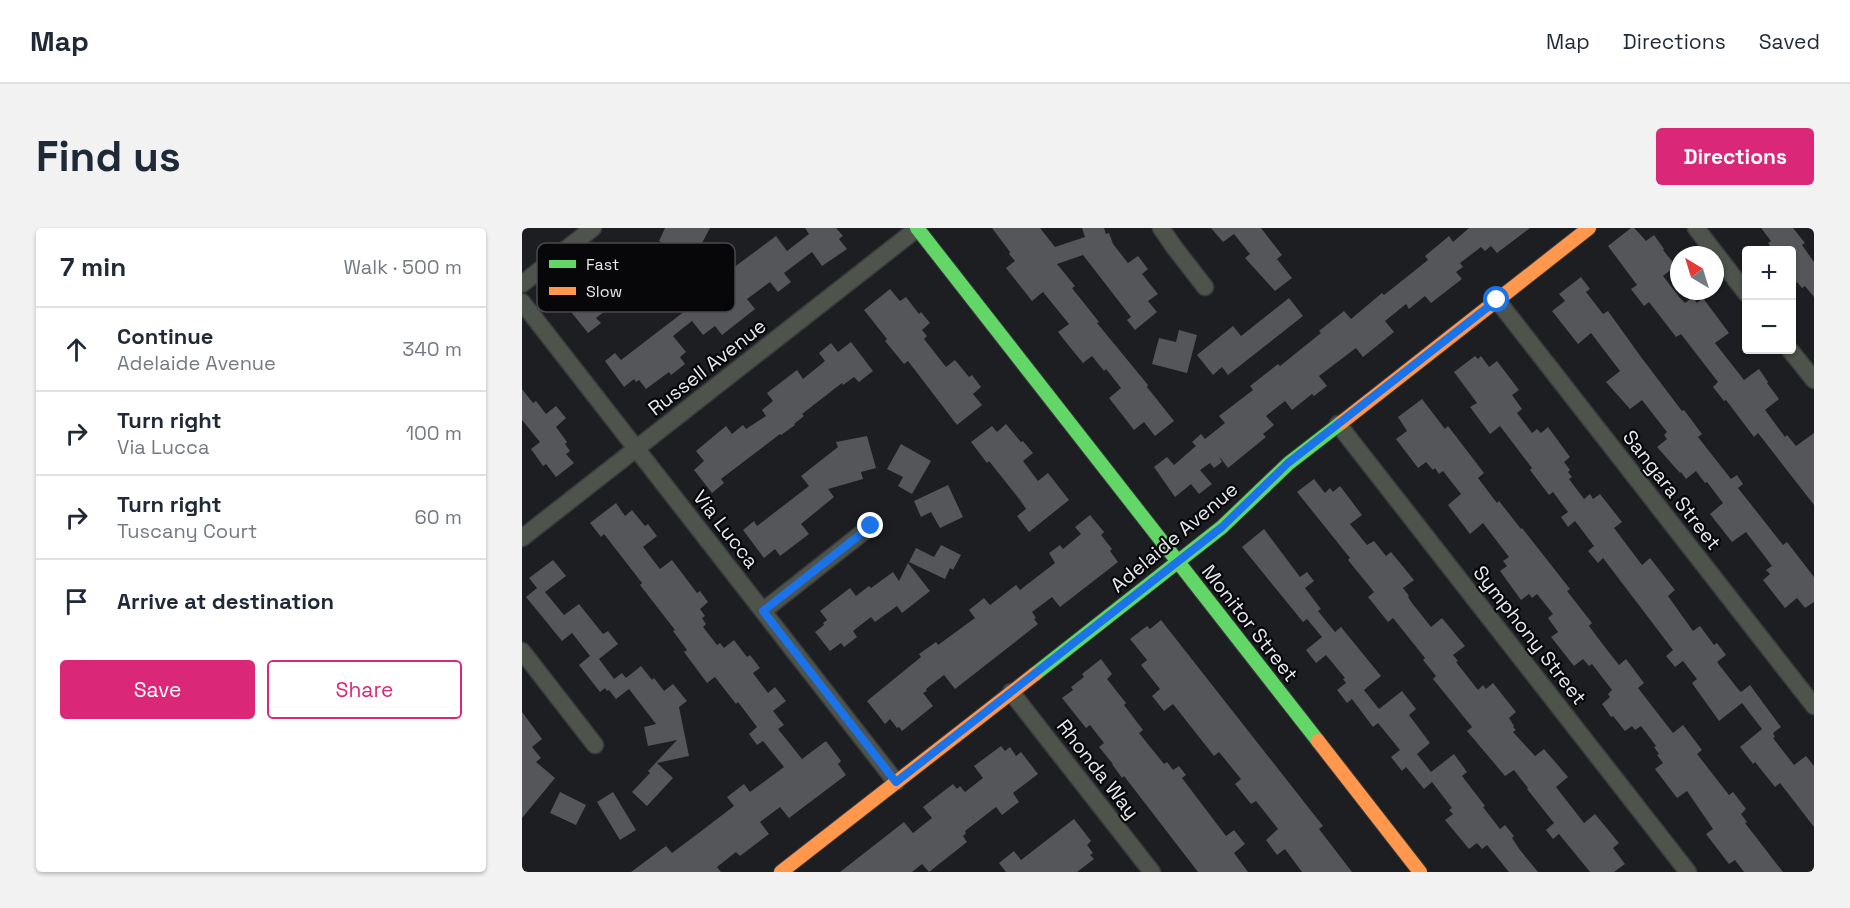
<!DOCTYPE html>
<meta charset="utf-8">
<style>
body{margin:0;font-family:"Space Grotesk",sans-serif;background:#f2f2f3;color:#1f2937}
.controls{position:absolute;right:18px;top:18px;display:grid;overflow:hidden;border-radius:6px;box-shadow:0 2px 4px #0004}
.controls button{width:54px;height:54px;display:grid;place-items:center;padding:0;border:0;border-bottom:2px solid #e0e1e3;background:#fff;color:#1f2937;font:30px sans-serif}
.compass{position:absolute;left:1148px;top:18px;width:54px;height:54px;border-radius:50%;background:#fff;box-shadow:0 2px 4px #0004;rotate:322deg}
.stop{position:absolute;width:18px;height:18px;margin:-14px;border:4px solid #1a73e8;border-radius:50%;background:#fff}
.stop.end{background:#1a73e8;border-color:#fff;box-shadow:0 2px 6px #0008}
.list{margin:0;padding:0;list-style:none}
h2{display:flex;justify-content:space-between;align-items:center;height:78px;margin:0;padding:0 24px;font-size:26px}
h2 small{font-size:20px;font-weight:400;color:#747a83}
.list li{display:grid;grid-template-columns:39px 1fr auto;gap:18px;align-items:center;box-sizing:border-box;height:84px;padding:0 24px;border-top:2px solid #e0e1e3}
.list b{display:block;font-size:22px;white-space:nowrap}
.list p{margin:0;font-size:20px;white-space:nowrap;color:#747a83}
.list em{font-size:20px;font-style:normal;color:#747a83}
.actions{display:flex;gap:12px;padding:18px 24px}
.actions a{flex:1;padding:14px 0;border:2px solid #db2777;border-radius:6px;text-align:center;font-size:21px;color:#db2777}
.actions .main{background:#db2777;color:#fff}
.icon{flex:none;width:33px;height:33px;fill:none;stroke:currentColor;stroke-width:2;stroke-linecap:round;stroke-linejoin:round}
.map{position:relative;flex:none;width:1292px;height:644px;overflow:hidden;border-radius:6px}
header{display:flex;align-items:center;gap:36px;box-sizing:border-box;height:84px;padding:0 30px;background:#fff;border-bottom:2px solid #e0e1e3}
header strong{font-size:28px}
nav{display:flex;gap:33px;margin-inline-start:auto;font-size:21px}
.intro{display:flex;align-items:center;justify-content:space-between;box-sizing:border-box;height:144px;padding:0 36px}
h1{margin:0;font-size:42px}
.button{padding:15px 27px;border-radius:6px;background:#db2777;color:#fff;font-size:21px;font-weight:700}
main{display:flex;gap:36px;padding:0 36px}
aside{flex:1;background:#fff;border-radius:6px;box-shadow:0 2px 4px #0004}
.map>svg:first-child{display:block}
</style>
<header>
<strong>Map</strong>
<nav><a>Map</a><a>Directions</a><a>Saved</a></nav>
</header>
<div class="intro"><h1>Find us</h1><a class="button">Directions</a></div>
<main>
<aside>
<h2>7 min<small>Walk · 500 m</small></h2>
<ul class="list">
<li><svg class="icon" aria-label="ahead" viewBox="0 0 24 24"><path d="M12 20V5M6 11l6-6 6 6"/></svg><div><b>Continue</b><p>Adelaide Avenue</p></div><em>340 m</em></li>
<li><svg class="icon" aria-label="right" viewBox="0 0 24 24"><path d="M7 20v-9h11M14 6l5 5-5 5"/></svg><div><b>Turn right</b><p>Via Lucca</p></div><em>100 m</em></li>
<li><svg class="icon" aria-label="right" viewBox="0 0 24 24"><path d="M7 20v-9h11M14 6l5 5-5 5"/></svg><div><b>Turn right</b><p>Tuscany Court</p></div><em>60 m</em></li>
<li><svg class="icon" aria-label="arrive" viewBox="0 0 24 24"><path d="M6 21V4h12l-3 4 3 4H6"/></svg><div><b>Arrive at destination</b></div></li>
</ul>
<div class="actions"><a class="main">Save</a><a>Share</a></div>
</aside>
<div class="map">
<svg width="1292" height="644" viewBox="0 0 1292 644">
<rect width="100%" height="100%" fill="#1c1e21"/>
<path fill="#545659" d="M143 0H188L172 30 137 13Z
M283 0H314L321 8 317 11 325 21 300 38 290 24 262 45 269 54 256 64 248 54 225 71 233 81 200 107 193 98 181 107 170 93 151 108 164 124 158 129 163 136 149 147 147 144 124 161 117 152 114 154 112 151 102 159 83 133 93 125 99 132 176 73 182 80 203 63 195 52 254 8 265 23 287 6Z
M470 0H518L533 19 563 9 560 0H582L584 6 587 5 591 16 606 35 616 28 626 41 620 46 636 66 626 73 635 84 613 102 605 92 609 89 561 27 535 36 553 58 550 60 577 94 575 95 626 157 625 159 652 193 633 208 622 194 612 202 587 170 599 160 584 141 582 143 570 128 561 135 547 118 536 104 547 96 521 64 510 73 484 40 493 33 487 26 488 24Z
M689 0H739L760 27 755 31 770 50 753 63 723 30 728 26 712 6 701 14Z
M947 0H1008L975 25 969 18 963 23 959 19 938 35 941 39 934 44 940 51 909 75 903 68 887 81 884 76 863 93 872 104 841 129 834 120 797 148 805 158 792 168 790 166 770 182 763 173 744 188 752 197 741 206 744 209 706 240 697 228 700 234 692 240 688 235 678 242 690 256 677 266 669 256 653 269 632 239 645 229 652 237 674 218 670 214 679 206 683 211 703 195 697 188 731 162 728 158 756 136 758 138 799 105 797 103 822 83 829 91 860 65 862 67 906 32 903 28 927 8 931 14Z
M1109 0H1112L1117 5 1124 13 1132 7 1142 21 1141 22 1154 38 1141 48 1158 70 1163 75 1171 69 1175 75 1181 70 1207 105 1193 115 1222 152 1237 141 1246 154 1245 155 1257 171 1243 182 1263 209 1265 207 1274 218 1292 205V277L1236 205 1232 209 1204 172 1202 173 1191 159 1196 154 1159 106 1154 109 1127 74 1122 78 1109 61 1115 57 1086 18Z
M1239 0H1271L1283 15 1280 17 1292 34V69L1283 58 1280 60 1275 54 1269 58V22H1251L1246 15 1249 13Z
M136 15 158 42 133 61 130 58 99 82 93 75 74 90 79 95 66 105 46 80 57 71 54 61 66 51 64 48 79 37 86 46 119 22 127 32Z
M1059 49 1068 61 1064 64 1081 86 1086 83 1119 129 1160 183 1162 182 1180 206 1176 209 1209 251 1215 247 1221 256 1216 260 1261 317 1265 314 1292 349V374L1283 380 1275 370 1263 380 1241 352 1248 346 1244 342 1250 338 1224 304 1210 314 1188 286 1201 275 1185 254 1183 255 1174 243 1164 251 1159 244 1158 245 1135 219 1145 211 1142 207 1145 204 1120 172 1108 181 1084 154 1098 143 1069 105 1056 116 1030 83 1043 73 1037 66Z
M368 61 378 73 384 69 397 86 399 84 408 95 400 102 405 108 402 111 424 139 433 132 447 149 450 147 459 159 451 166 460 177 435 197 386 133 382 136 363 113 365 111 342 82Z
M767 70 781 88 706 147 700 139 691 147 675 127 711 98 719 108Z
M657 102 675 107 665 145 630 136 637 110 654 114Z
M329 114 351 143 337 154 332 149 321 157 320 155 280 186 282 188 272 196 273 197 259 207 258 206 199 251 202 255 190 265 172 242 182 233 174 223 204 198 210 206 221 197 224 201 244 188 240 182 251 173 245 165 275 142 281 151 303 133 297 125 309 115 316 124Z
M953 128 956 131 959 128 967 139 975 133 997 162 990 167 1000 181 995 185 1010 205 1015 201 1019 205 1026 199 1048 229 1042 234 1048 242 1046 244 1050 249 1047 251 1062 271 1068 266 1071 271 1078 266 1100 294 1092 300 1120 337 1128 330 1153 362 1146 368 1171 403 1178 398 1192 417 1195 415 1204 427 1195 434 1216 461 1219 464 1228 457 1239 472 1259 499 1251 505 1253 509 1251 510 1272 537 1284 528 1292 538V599L1258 555 1253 559 1233 534 1231 536 1218 519 1240 501 1220 475 1197 493 1170 455 1175 451 1161 433 1153 439 1144 428 1151 422 1081 330 1076 335 1066 323 1072 318 1053 293 1046 299 1039 289 1046 284 1031 264 1027 267 1008 242 1010 240 978 198 968 206 948 179 955 175 932 144Z
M0 161 11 175 14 173 24 186 34 178 44 190 34 199 45 214 43 216 48 223 44 226 52 235 34 249 24 236 21 238 9 221 18 214 0 192Z
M900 171 923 201 926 198 962 245 956 250 975 275 977 273 999 301 1000 300 1048 361 1045 363 1070 395 1067 398 1082 418 1097 437 1104 431 1122 455 1116 460 1151 505 1161 497 1180 522 1175 526 1207 567 1211 564 1224 581 1219 586 1225 594 1223 595 1261 644H1222L1213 632 1207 636 1184 606 1191 601 1165 563 1155 570 1133 541 1141 535 1135 527 1137 526 1132 519 1134 518 1119 498 1113 502 1110 498 1103 503 1091 488 1089 489 1080 476 1088 469 1086 466 1090 462 1070 436 1067 438 1061 431 1052 438 1029 409 1036 404 1026 390 1031 386 1015 366 1010 370 1007 366 999 372 978 343 985 338 981 333 987 329 961 295 948 306 926 277 939 266 921 243 917 246 913 240 911 242 904 234 896 240 874 211 885 203 876 189Z
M484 196 499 214 501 213 511 225 501 233 516 253 526 245 547 272 507 304 495 288 504 281 498 272 467 233 465 235 449 214 470 198 475 204Z
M345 208 354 240 339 244 341 251 306 261 312 269 279 296 287 306 258 328 253 321 242 330 221 302 232 293 235 298 287 258 279 248 316 219 314 214Z
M379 216 409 233 390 266 376 258 381 249 365 241Z
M792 251 803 265 808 260 811 264 818 258 840 287 828 296 845 317 852 313 864 328 869 324 892 352 881 360 887 368 886 369 890 375 909 399 920 390 943 418 931 427 936 433 934 434 956 462 961 457 964 461 971 455 994 484 987 490 992 498 991 499 994 502 991 504 1013 528 1022 521 1046 549 1034 559 1062 595 1073 586 1097 615 1091 620 1103 636 1092 644H1068L1037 606 1031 611 1024 602 1032 595 1005 561 1006 560 992 542 983 548 945 503 950 499 911 451 914 448 901 432 903 430 871 390 866 394 846 369 852 364 826 332 828 330 775 264Z
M426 257 441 289 418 300 409 284 399 289 392 273Z
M94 275 103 288 110 282 123 298 126 296 135 308 121 319 138 341 150 332 175 365 178 363 186 374 178 381 183 388 180 390 184 396 181 399 195 417 198 415 202 420 212 412 225 429 228 427 238 440 231 445 246 465 253 459 264 473 251 483 262 497 256 501 280 531 304 513 319 533 316 536 324 547 267 590 258 579 238 594 247 606 218 628 214 624 195 639 199 644H109L144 618 150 625 178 604 212 578 205 569 222 556 228 564 262 539 241 513 235 517 227 506 235 499 216 474 214 476 193 449 185 455 162 424 165 422 151 403 153 402 118 357 120 355 82 306 79 309 68 295Z
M568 287 582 304 579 307 590 321 588 323 596 334 538 379 530 369 510 384 514 390 512 391 516 396 433 461 422 447 404 461 405 463 401 465 411 478 380 503 377 499 375 500 368 491 363 496 345 473 399 429 397 426 414 414 416 417 453 390 447 382 462 370 468 377 494 357 498 362 533 335 527 325 538 317 541 321 559 306 553 299Z
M742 301 778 349 785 344 792 353 783 360 799 381 796 383 813 404 819 399 859 448 842 462 857 481 880 463 894 481 887 487 908 515 895 526 909 544 932 526 945 544 940 548 963 578 961 579 978 601 983 597 992 608 990 610 998 622 1016 644H987L965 617 960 621 955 615 947 621 923 592 931 586 927 582 930 580 910 554 902 561 884 539 880 543 869 529 878 522 856 495 851 499 830 471 825 475 815 462 824 455 821 451 823 450 804 427 794 435 784 422 800 409 785 391 781 394 720 319Z
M419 317 439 327 431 342 428 340 423 351 387 334 394 320 412 329Z
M31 332 44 348 23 364 42 387 57 376 81 406 86 403 96 416 77 431 92 451 100 445 104 450 119 438 130 452 132 450 142 463 151 456 165 473 157 479 167 528 135 535 151 550 125 578 110 564 128 545 126 543 155 512 126 518 122 499 134 496 107 461 94 471 87 462 85 463 83 460 78 464 57 437 68 428 50 405 40 413 4 369 15 360 7 350Z
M386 335 408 363 380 385 375 378 353 394 349 389 331 403 335 409 322 419 319 415 308 423 293 404 302 397 301 395 305 392 298 383 328 360 334 368 347 358 349 360 371 344 377 353Z
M639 392 801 598 797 601 830 644H780L763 621 755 627 744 612 756 601 734 573 729 576 713 556 719 551 697 524 692 528 651 476 642 483 630 468 638 461 619 437 625 432 608 411 625 398 628 401Z
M579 431 590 446 585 451 604 475 602 477 621 502 617 505 642 536 645 534 651 542 657 538 664 547 660 550 704 608 712 602 723 616 712 625 726 644H676L602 548 600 550 590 536H591L577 519 582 515 568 497 564 500 540 470 551 462 549 459 562 449 560 446Z
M0 484 20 511 10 519 19 530 14 534 33 550 0 590Z
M479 518 483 523 488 519 494 528 499 524 516 546 491 565 497 574 480 587 474 579 443 603 444 605 441 608 445 614 407 644 400 636 390 644H318L382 594 391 605 410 590 401 579 431 556 435 561 438 558 443 564 461 550 452 538Z
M38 564 64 577 54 597 28 585Z
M91 564 114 602 98 612 75 574Z
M552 591 569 613 565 617 571 625 568 627 572 631 555 644H484L477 635 492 623 499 632Z"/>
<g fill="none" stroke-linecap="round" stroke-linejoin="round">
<g stroke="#393a3d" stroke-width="19">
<path id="street" d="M639 0 652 19 683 59
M1174 0 1224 65
M0 56 71 0
M975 72 1292 478
M0 74 374 554
M1268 122 1292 152
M816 196 1166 644
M0 310 396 0
M241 383 349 298
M0 423 73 517
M489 464 630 644"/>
</g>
<g stroke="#393a3d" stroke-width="16">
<path id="fast" d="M395 0 796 513
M513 446 700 299 767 235 820 194"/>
</g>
<g stroke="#393a3d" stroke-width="16">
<path id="slow" d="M820 194 1067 0
M796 513 898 644
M259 644 513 446"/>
</g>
<use href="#street" stroke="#4e544c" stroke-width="16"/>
<use href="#fast" stroke="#63d668" stroke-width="14"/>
<use href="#slow" stroke="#ff974d" stroke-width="14"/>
</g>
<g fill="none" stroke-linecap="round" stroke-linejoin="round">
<path stroke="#1a73e8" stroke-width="8" d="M349 298 241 383 374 554 700 299 766 235 975 72"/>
</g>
<g text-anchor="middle" stroke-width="4.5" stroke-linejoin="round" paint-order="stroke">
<g font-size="20" fill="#e6e8ec" stroke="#07070a">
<text transform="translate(185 139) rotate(-38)" y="7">Russell Avenue</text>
<text transform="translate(1150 262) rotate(52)" y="7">Sangara Street</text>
<text transform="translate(204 301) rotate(52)" y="7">Via Lucca</text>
<text transform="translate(652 309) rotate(-40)" y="7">Adelaide Avenue</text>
<text transform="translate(728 395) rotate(52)" y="7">Monitor Street</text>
<text transform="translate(1008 407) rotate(52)" y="7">Symphony Street</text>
<text transform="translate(576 541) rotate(52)" y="7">Rhonda Way</text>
</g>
</g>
<rect x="15" y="15" width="198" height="69" rx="9" fill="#07070a" stroke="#4a4a4e" stroke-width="1.5"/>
<rect x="27" y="32" width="27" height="8" fill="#63d668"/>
<rect x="27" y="59" width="27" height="8" fill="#ff974d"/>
<g font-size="16" fill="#e6e8ec">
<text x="64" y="42">Fast</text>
<text x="64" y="69">Slow</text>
</g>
</svg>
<div class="controls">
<button>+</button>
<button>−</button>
</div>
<svg class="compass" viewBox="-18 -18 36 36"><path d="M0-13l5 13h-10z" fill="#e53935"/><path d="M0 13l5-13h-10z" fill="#747a83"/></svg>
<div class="stop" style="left:975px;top:72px"></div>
<div class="stop end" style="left:349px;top:298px"></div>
</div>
</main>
